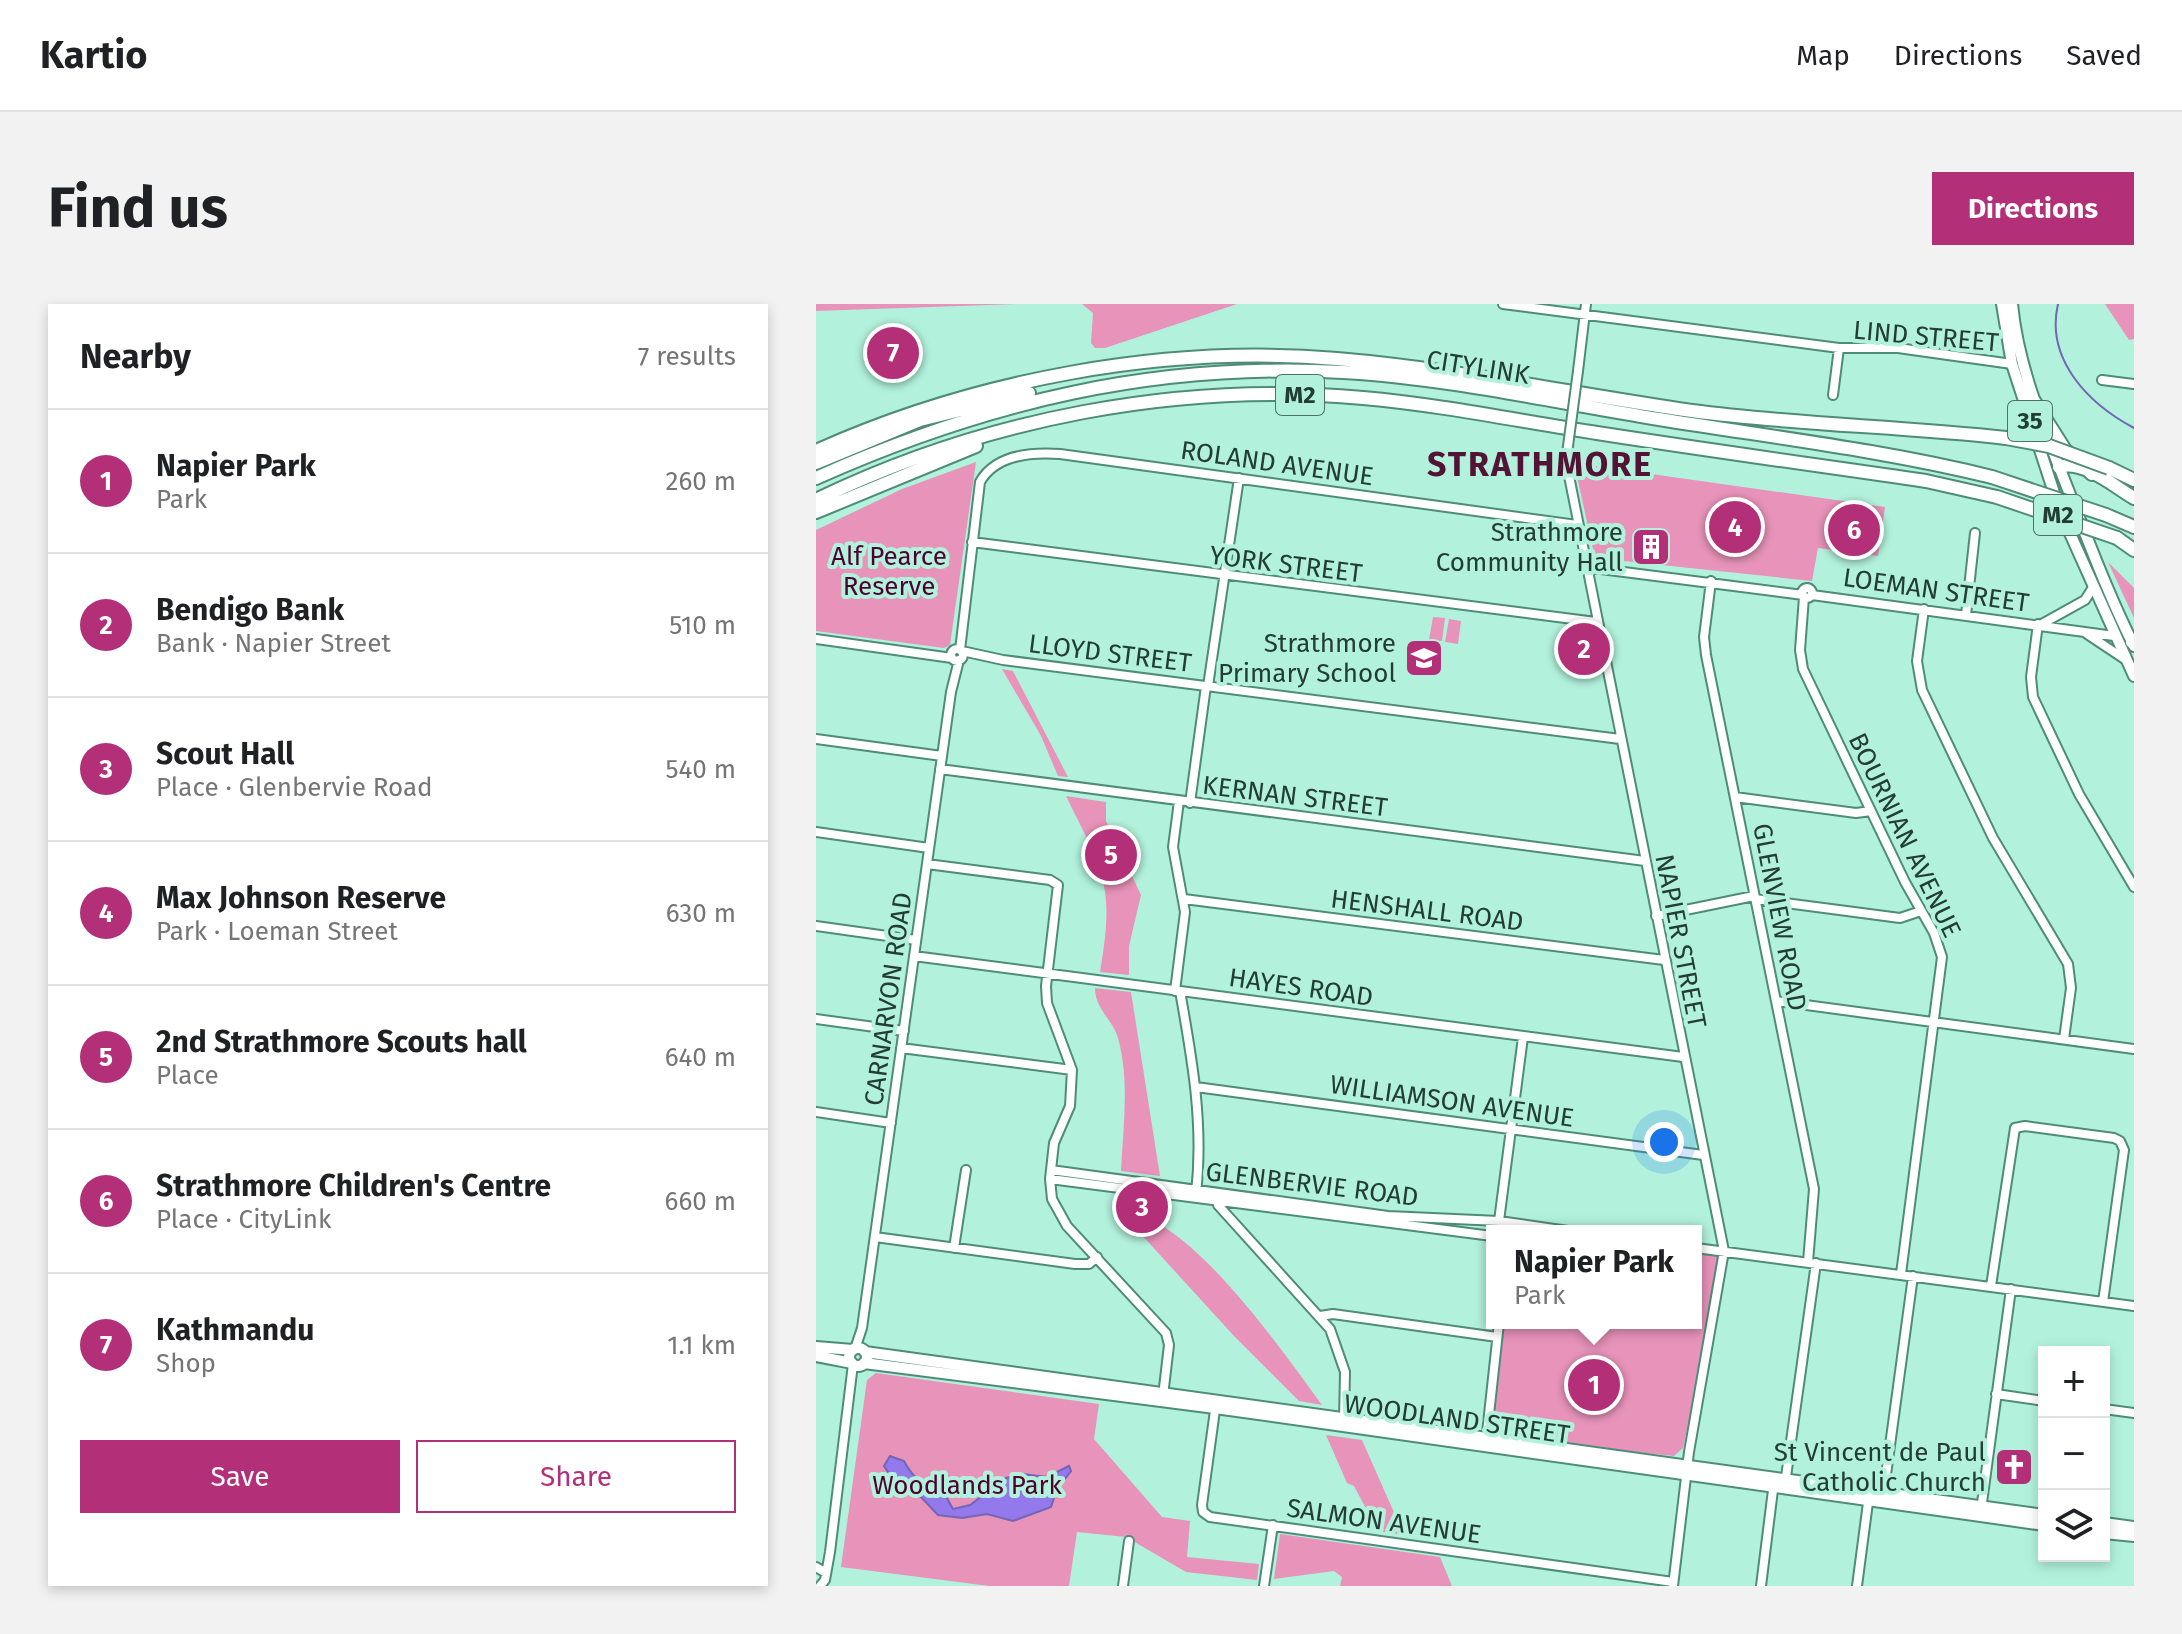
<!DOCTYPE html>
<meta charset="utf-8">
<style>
body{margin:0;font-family:"Fira Sans",sans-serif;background:#f2f2f2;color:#202124}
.controls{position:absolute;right:24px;bottom:24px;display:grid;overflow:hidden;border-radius:0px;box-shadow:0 4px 12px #0003}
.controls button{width:72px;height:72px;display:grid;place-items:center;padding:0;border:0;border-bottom:2px solid #e0e0e0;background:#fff;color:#202124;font:40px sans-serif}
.you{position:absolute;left:848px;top:838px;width:28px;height:28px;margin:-20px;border:6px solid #fff;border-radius:50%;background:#1a73e8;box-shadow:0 0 0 12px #1a73e833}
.badge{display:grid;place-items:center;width:52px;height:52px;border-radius:50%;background:#b33078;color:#fff;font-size:26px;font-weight:700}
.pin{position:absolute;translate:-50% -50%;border:4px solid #fff;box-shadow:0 2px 8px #0006}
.popup{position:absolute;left:670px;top:921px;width:216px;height:104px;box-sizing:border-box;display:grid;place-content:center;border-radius:0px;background:#fff;filter:drop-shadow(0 2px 6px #0005);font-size:26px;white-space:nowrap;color:#757577}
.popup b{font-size:30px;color:#202124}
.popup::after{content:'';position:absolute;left:50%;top:100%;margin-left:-16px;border:16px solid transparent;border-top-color:#fff}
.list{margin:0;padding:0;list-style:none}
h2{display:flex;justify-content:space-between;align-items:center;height:104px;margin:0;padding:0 32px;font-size:34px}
h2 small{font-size:26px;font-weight:400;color:#757577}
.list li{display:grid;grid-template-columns:52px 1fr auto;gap:24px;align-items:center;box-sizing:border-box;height:144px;padding:0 32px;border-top:2px solid #e0e0e0}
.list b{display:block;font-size:30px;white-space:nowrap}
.list p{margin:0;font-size:26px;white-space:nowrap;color:#757577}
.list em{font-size:26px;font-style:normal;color:#757577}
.actions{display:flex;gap:16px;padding:24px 32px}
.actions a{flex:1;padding:18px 0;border:2px solid #b33078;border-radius:0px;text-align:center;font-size:28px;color:#b33078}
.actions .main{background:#b33078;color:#fff}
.icon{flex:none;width:44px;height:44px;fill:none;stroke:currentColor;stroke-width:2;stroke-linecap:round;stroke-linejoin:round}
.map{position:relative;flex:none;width:1318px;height:1282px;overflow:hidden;border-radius:0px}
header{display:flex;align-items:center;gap:48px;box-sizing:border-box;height:112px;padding:0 40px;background:#fff;border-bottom:2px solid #e0e0e0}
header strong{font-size:38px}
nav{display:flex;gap:44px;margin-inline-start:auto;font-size:28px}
.intro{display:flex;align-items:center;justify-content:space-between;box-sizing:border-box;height:192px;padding:0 48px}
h1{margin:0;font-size:56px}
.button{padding:20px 36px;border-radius:0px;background:#b33078;color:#fff;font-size:28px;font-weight:700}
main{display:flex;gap:48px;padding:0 48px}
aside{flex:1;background:#fff;border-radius:0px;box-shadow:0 4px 12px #0003}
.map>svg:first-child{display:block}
</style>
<header>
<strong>Kartio</strong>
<nav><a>Map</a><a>Directions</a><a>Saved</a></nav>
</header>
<div class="intro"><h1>Find us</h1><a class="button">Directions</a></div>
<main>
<aside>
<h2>Nearby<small>7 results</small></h2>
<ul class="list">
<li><span class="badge">1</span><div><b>Napier Park</b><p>Park</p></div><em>260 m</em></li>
<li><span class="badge">2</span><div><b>Bendigo Bank</b><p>Bank · Napier Street</p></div><em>510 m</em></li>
<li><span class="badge">3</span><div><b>Scout Hall</b><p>Place · Glenbervie Road</p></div><em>540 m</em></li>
<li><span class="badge">4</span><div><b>Max Johnson Reserve</b><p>Park · Loeman Street</p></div><em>630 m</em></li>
<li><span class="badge">5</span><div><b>2nd Strathmore Scouts hall</b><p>Place</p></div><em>640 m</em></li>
<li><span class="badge">6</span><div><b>Strathmore Children's Centre</b><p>Place · CityLink</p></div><em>660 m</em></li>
<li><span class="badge">7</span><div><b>Kathmandu</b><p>Shop</p></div><em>1.1 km</em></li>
</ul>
<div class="actions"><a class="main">Save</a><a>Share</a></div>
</aside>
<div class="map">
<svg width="1318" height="1282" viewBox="0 0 1318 1282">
<rect width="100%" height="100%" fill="#b2f2dc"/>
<path fill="#e893ba" d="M0 0H201L0 7Z
M266 0H421L289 44H279L275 39 277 9Z
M1289 0H1318V35L1313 36Z
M160 158 134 341 128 344 0 327V226L86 185Z
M758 159 1069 203 1062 252 1002 244 996 277 779 254Z
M1292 258 1318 284V314Z
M617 313 629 314 626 337 613 336Z
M633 315 645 317 642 340 629 338Z
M186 365 197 367 252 473 242 472 225 432Z
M250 492 290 498V517L325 591 313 642V671L284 668C299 581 288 569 250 492Z
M279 684 315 688 344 872 305 867C307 823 314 777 302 734 297 716 279 705 279 684Z
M313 890 342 894 343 920C399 952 467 1047 506 1101L483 1097 418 1032 324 929Z
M880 944 908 947 867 1144 858 1152 671 1133 684 1019H880Z
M60 1069 283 1100 278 1135 346 1213 374 1217 371 1253 443 1260 441 1276 370 1268 310 1233 261 1228 253 1282H173L25 1263 51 1076Z
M510 1131 546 1136 588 1231 562 1227 538 1182 531 1179Z
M464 1230 624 1253 636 1282H524L526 1273 518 1267 458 1275Z"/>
<path fill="#9379ec" stroke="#7167b5" stroke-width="2" d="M74 1152 88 1157C100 1179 104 1175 126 1185L137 1205 154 1201 190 1174 207 1170 231 1173 253 1162 255 1167 241 1185 235 1203 197 1217 171 1210 146 1214 122 1211 105 1193 83 1185 68 1162Z"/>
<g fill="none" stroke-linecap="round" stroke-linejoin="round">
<path stroke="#7167b5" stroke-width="2" d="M1242 0C1229 56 1273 100 1318 124"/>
<g stroke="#4e8c78" stroke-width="12">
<path id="minor" d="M687 0 1023 44H1082L1196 60
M762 67 770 0
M1286 76 1318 80
M1017 91 1023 44
M750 157 908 947 873 1148 857 1282
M156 238 780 318
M769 263 987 291
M895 277 888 333 890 351 998 885 992 958
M986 289a5 5 0 1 1 10 0a5 5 0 1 1-10 0Z
M996 291 1298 332
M988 293 984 346 987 365 1089 578 1118 629 1126 653 1085 970
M1108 305 1101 357 1106 386 1177 534 1252 660 1255 684 1248 735
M1150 311 1159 229
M1222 320 1215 373 1217 393 1263 490 1318 583
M1224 321 1269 296 1276 285
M1271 330 1310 356
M0 335 136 354
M135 351a6 6 0 1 1 12 0a6 6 0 1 1-12 0Z
M144 346 164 178C179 151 216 148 244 150L761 221
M146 347 187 356 804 435
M392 382 423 174
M0 435 126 452
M124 465 829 557
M919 493 1040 509 1055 507
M374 499 390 382
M0 528 113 544
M111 560 234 576 242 581 230 682 231 699 256 766 254 802 238 839 234 875 236 895 251 922 350 1029 353 1041 347 1092
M368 595 848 656
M939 595 1084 614 1105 607
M840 612 938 592
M0 622 100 636
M98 652 867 753
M359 687 369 608 357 543 363 497
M364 687C376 754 388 821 380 889
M960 697 1318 745
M0 715 88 727
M85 744 256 766
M380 783 887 851
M0 808 75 819
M235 866 572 912 683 917 752 927
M234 875 676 932
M400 893 402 901 514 1025 529 1068 528 1117
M700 922 687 927 683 917 707 733
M59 933 259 960H273L281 953
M138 944 150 866
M880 944 1318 1002
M1175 982 1199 824 1209 822 1298 834 1304 837 1308 846 1287 998
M504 1012 517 1010 681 1033
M39 1045 46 1024 135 388 143 356
M1180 1090 1228 1097
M400 1099 386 1201 387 1208 394 1213 857 1278
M1288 1105 1318 1109
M670 1138 683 1019
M969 1180 1000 959
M1067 1193 1097 972
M1165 1206 1195 985
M0 1263 10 1269
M4 1282 9 1276 14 1248 37 1060
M307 1282 313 1237
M448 1282 457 1221
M945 1282 958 1178
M1041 1282 1053 1191"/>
</g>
<g stroke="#4e8c78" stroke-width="14">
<path id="major" d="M1186 0 1196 60 1244 207 1318 372
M1196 0C1202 64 1228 123 1251 183 1272 236 1292 290 1318 342
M0 1043 37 1046
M33 1053a9 9 0 1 1 18 0a9 9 0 1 1-18 0Z
M49 1048 1228 1211
M0 1052 36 1059
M48 1059 399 1104 1228 1221
M1288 1219 1318 1223
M1288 1229 1318 1232"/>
</g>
<g stroke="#4e8c78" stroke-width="16">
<path id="highway" d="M1218 97 1249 146 1276 170
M0 147C158 76 348 40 521 55 640 65 758 90 876 107 980 121 1086 122 1190 134
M0 159 104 116 213 89
M1243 163C1267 155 1299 183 1318 194
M1293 164 1318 176
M0 174C170 98 339 58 527 68 632 74 738 98 843 115 954 133 1067 146 1176 173
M0 196C167 115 362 77 547 94 626 101 703 117 781 129 890 146 1000 161 1110 177L1181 193
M0 208 160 142
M1290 211 1318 223
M1301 234 1318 246
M1316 338 1318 339"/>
</g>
<use href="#minor" stroke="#fff" stroke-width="8"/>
<use href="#major" stroke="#fff" stroke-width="10"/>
<use href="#highway" stroke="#fff" stroke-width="12"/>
<g stroke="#4e8c78" stroke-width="12" stroke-linecap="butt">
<path id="minor-bridge" d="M750 157 762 67"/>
</g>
<g stroke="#4e8c78" stroke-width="16" stroke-linecap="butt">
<path id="highway-bridge" d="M1190 134 1233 142 1293 164
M1176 173 1290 211
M1181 193 1301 234"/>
</g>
<use href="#minor-bridge" stroke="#fff" stroke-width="8"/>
<use href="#highway-bridge" stroke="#fff" stroke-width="12"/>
</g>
<defs>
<g id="building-square" transform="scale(2)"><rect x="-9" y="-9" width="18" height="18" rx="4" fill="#b33078" stroke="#b2f2dc"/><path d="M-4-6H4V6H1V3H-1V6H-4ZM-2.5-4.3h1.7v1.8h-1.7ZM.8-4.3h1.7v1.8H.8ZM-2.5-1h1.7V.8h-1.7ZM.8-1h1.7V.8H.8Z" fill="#fff"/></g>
<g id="school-square" transform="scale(2)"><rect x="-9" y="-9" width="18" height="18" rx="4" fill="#b33078" stroke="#b2f2dc"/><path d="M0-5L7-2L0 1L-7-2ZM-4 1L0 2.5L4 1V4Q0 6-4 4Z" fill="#fff"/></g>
<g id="church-square" transform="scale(2)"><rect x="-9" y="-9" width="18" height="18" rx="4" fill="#b33078" stroke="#b2f2dc"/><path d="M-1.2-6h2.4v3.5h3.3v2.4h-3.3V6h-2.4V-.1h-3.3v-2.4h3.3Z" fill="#fff"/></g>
</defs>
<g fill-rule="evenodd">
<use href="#building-square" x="835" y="243"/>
<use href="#school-square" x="608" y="354"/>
<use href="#church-square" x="1198" y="1163"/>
</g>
<g text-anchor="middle" stroke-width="8" stroke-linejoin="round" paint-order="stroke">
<g fill="#b2f2dc" stroke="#4e7367" stroke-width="2">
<rect x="460" y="71" width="48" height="40" rx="6"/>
<rect x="1192" y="97" width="44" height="40" rx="6"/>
<rect x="1218" y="191" width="48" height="40" rx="6"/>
</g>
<g font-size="24" font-weight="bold" fill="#233d35">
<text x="484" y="99">M2</text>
<text x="1214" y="125">35</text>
<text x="1242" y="219">M2</text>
</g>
<g font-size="26" fill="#233d35" stroke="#b2f2dc">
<text transform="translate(1110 32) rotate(5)" y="9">LIND STREET</text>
<text transform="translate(662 63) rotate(9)" y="9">CITYLINK</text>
<text transform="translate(461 159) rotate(8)" y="9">ROLAND AVENUE</text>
<text transform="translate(470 260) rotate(7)" y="9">YORK STREET</text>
<text transform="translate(1120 286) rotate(8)" y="9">LOEMAN STREET</text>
<text transform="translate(294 349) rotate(7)" y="9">LLOYD STREET</text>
<text transform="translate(479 492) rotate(7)" y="9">KERNAN STREET</text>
<text transform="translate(1089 531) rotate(64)" y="9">BOURNIAN AVENUE</text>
<text transform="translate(611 606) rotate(7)" y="9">HENSHALL ROAD</text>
<text transform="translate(964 613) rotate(79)" y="9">GLENVIEW ROAD</text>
<text transform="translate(865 637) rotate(79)" y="9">NAPIER STREET</text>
<text transform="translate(485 683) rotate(8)" y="9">HAYES ROAD</text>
<text transform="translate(72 695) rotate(-82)" y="9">CARNARVON ROAD</text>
<text transform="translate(636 797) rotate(8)" y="9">WILLIAMSON AVENUE</text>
<text transform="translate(496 880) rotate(7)" y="9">GLENBERVIE ROAD</text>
<text transform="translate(641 1115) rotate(8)" y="9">WOODLAND STREET</text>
<text transform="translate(568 1217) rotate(8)" y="9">SALMON AVENUE</text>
</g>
<g font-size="26" fill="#233d35" stroke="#b2f2dc" text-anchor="end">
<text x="807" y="237">Strathmore<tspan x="807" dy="30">Community Hall</tspan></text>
<text x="580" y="348">Strathmore<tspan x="580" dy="30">Primary School</tspan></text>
<text x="1170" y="1157">St Vincent de Paul<tspan x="1170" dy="30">Catholic Church</tspan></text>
</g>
<g font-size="26" fill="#4f0030" stroke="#b2f2dc">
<text x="73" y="261">Alf Pearce<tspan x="73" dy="30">Reserve</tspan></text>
<text x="151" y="1190">Woodlands Park</text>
</g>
<g font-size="34" font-weight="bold" letter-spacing="2" fill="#521335" stroke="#b2f2dc">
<text x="724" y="172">STRATHMORE</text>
</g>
</g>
</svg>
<div class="controls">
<button>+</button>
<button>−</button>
<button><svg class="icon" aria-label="layers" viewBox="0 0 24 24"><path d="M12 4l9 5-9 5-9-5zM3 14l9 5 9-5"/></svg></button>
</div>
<div class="you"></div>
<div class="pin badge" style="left:778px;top:1081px">1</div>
<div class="popup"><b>Napier Park</b>Park</div>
<div class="pin badge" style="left:768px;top:345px">2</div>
<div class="pin badge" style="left:326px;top:903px">3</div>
<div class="pin badge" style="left:919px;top:223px">4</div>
<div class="pin badge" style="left:295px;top:551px">5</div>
<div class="pin badge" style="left:1038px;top:226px">6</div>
<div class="pin badge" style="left:77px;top:49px">7</div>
</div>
</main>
